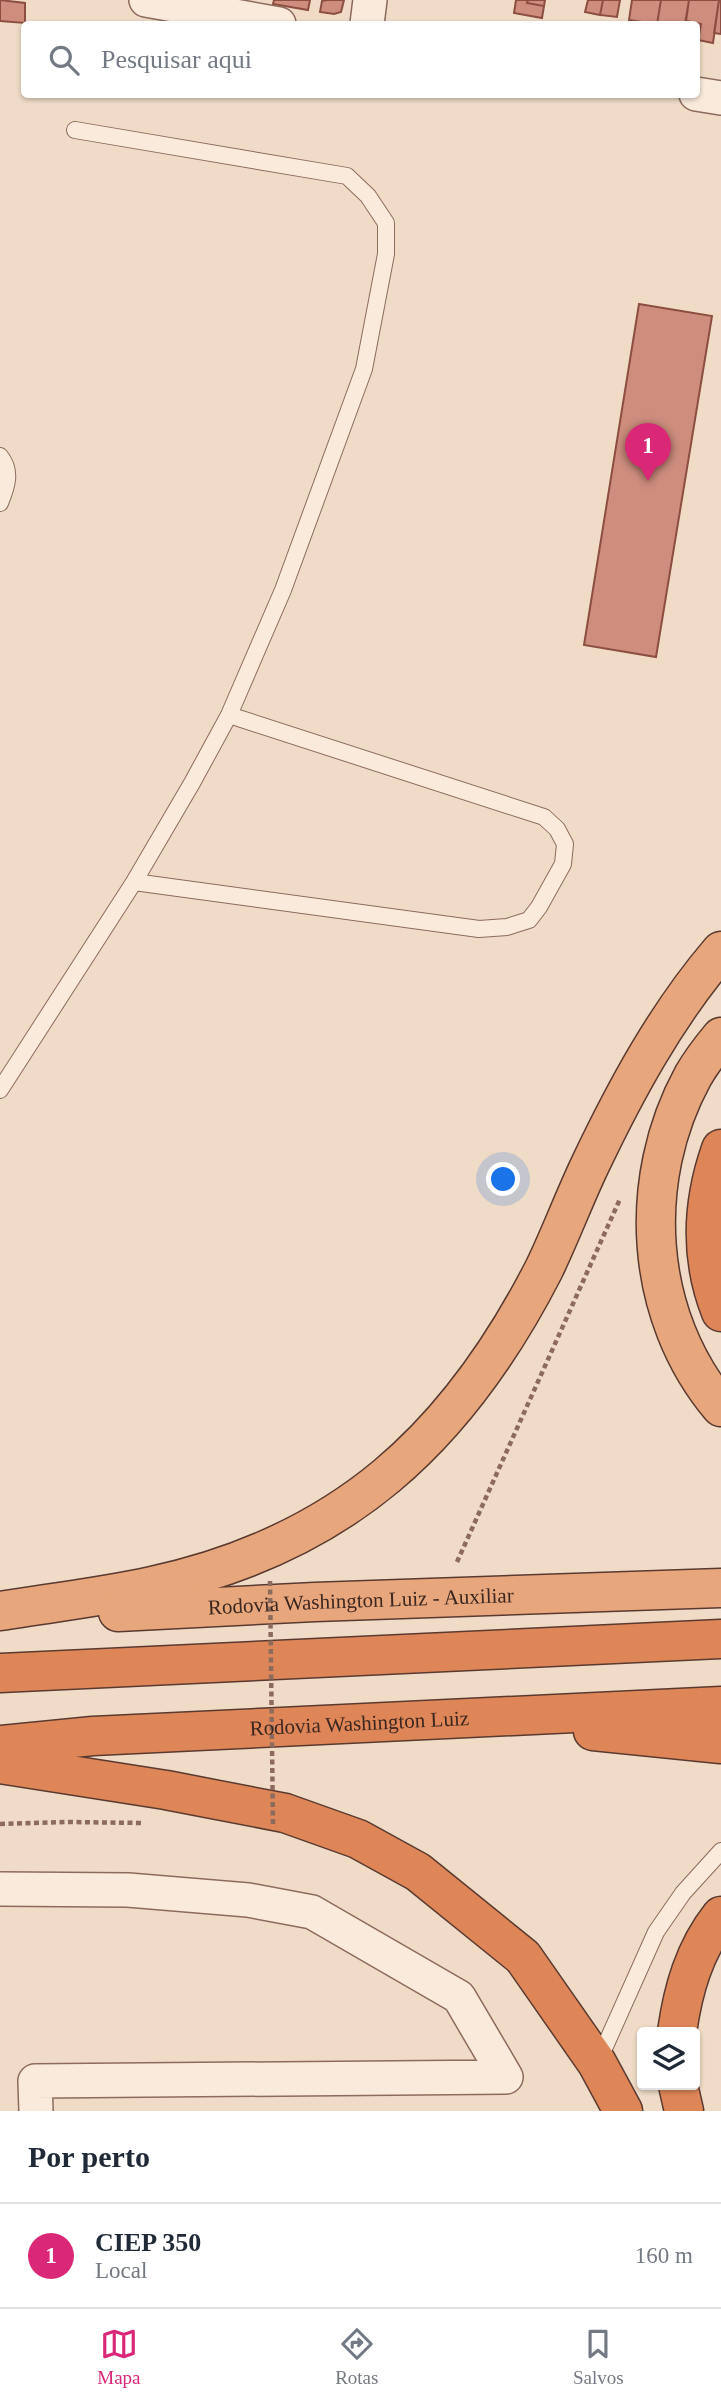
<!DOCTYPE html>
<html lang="pt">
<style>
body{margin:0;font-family:Georgia,serif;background:#f2f2f3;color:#1f2937}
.controls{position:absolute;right:21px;bottom:21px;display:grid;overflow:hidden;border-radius:7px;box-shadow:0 2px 5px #0004}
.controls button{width:63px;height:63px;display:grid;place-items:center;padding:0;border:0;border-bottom:2px solid #e0e1e3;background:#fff;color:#1f2937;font:35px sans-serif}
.you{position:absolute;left:504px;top:1180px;width:24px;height:24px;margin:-18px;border:5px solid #fff;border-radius:50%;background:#1a73e8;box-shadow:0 0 0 10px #1a73e833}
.badge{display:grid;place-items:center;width:46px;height:46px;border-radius:50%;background:#db2777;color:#fff;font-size:23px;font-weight:700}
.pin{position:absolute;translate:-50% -58px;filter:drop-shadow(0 2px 4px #0008)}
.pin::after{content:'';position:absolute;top:37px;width:24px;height:21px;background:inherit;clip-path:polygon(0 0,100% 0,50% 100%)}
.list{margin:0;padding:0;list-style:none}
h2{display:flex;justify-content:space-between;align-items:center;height:91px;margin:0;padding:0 28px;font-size:30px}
h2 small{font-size:23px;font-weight:400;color:#747a83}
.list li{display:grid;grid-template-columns:46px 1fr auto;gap:21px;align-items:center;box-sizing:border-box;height:105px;padding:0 28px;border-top:2px solid #e0e1e3}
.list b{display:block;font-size:26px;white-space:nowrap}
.list p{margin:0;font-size:23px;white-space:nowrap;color:#747a83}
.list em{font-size:23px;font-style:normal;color:#747a83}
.icon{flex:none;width:38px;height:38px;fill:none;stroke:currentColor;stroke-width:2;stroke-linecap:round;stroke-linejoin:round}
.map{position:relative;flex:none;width:721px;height:2111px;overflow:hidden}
.search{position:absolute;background:#fff;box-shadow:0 2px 5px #0004;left:21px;right:21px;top:21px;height:77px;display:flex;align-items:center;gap:18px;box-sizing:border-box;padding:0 24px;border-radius:7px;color:#747a83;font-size:26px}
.sheet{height:196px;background:#fff}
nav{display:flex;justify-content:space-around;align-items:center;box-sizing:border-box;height:98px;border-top:2px solid #e0e1e3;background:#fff;font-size:19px;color:#747a83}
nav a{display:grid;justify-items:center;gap:4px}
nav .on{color:#db2777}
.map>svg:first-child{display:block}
</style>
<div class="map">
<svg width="721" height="2111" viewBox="0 0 721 2111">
<rect width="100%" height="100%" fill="#f0dbc7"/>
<path fill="#ce8d7d" stroke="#8c4e41" stroke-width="2" d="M0 0 25 3V23L0 21Z
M274 0H310L308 10 273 4Z
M327 0H344L341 12 334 14 320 12 322 1Z
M516 0H545L542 18 514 13Z
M516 0H528L527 3 544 6 542 18 514 13Z
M588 0H603L600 15 585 12Z
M603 0H620L617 17 600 15Z
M632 0H661L657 24H641L642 22 629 20Z
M661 0H689L685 24H657Z
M689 0H719L713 43 698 40 701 24 686 21Z
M719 0 721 1V34L714 33Z
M639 304 712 316 656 657 584 645Z"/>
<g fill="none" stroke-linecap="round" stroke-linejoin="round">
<g stroke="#8c6b5c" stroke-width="18">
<path id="service" d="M0 456C12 471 7 486 0 503
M134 882 479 929 507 927 529 920 539 907 563 864 565 844 557 829 544 817 229 715
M0 1090 134 882 192 783 229 715 283 590 364 369 386 254V223L368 196 347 176 75 130
M598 2062 656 1932 683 1893 721 1851"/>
</g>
<g stroke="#8c6b5c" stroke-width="36">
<path id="minor" d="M146 0 279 24
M367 24 370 0
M696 94 721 98
M0 1889 128 1890 248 1900 312 1912 459 1997 506 2077 35 2081 36 2111"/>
</g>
<g stroke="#5a3a30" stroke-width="41">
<g id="trunk">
<path d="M721 1037C711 1049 701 1062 693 1076 636 1180 644 1316 721 1407"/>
<path d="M0 1611C50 1603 102 1597 152 1586 342 1545 457 1439 544 1269 560 1236 573 1201 589 1167 625 1091 666 1015 721 951"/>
<path id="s1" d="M118 1612 315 1602 721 1588"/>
</g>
</g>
<g stroke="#5a3a30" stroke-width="41">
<g id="motorway">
<path d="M721 1149C702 1203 700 1259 721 1312"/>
<path d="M0 1673 721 1639"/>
<path d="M593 1731 721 1744"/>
<path id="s2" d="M0 1745 93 1736 721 1706"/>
<path d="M0 1764 166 1790 285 1813 358 1839 418 1872 523 1957 597 2063 623 2111"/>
<path d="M677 2032C683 1990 694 1950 721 1916"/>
<path d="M678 2085 684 2111"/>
</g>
</g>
<path stroke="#8c6b5c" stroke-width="4.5" stroke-dasharray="5 3.5" stroke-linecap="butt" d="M457 1562 620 1199
M0 1824 68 1822 143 1823"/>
<use href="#service" stroke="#faeadb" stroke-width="16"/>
<use href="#minor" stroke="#faeadb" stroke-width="33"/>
<use href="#trunk" stroke="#e8a67c" stroke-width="38"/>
<use href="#motorway" stroke="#df8658" stroke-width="38"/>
<path stroke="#8c6b5c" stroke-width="4.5" stroke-dasharray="5 3.5" stroke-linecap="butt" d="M270 1581 273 1827"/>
</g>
<g text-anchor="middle" stroke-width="5" stroke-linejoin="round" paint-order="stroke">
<g font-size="21" fill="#3c2720" stroke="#f7e7d7">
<text dy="7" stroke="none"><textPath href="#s1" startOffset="243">Rodovia Washington Luiz - Auxiliar</textPath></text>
<text dy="7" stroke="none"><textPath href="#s2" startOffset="360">Rodovia Washington Luiz</textPath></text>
</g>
</g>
</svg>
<div class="controls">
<button><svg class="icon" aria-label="layers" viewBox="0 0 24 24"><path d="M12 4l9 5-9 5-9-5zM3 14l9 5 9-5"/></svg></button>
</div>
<div class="you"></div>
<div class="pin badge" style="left:648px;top:481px">1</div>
<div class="search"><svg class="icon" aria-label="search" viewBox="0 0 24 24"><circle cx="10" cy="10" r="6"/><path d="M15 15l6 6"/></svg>Pesquisar aqui</div>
</div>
<section class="sheet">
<h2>Por perto<small></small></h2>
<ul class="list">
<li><span class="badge">1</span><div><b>CIEP 350</b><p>Local</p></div><em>160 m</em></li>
</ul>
</section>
<nav>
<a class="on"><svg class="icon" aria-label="map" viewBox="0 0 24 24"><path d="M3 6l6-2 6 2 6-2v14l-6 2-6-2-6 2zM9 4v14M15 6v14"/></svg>Mapa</a>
<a><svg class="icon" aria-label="directions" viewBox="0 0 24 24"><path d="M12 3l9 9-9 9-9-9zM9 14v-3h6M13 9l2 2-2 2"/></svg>Rotas</a>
<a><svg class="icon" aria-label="saved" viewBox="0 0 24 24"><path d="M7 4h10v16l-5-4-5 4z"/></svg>Salvos</a>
</nav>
